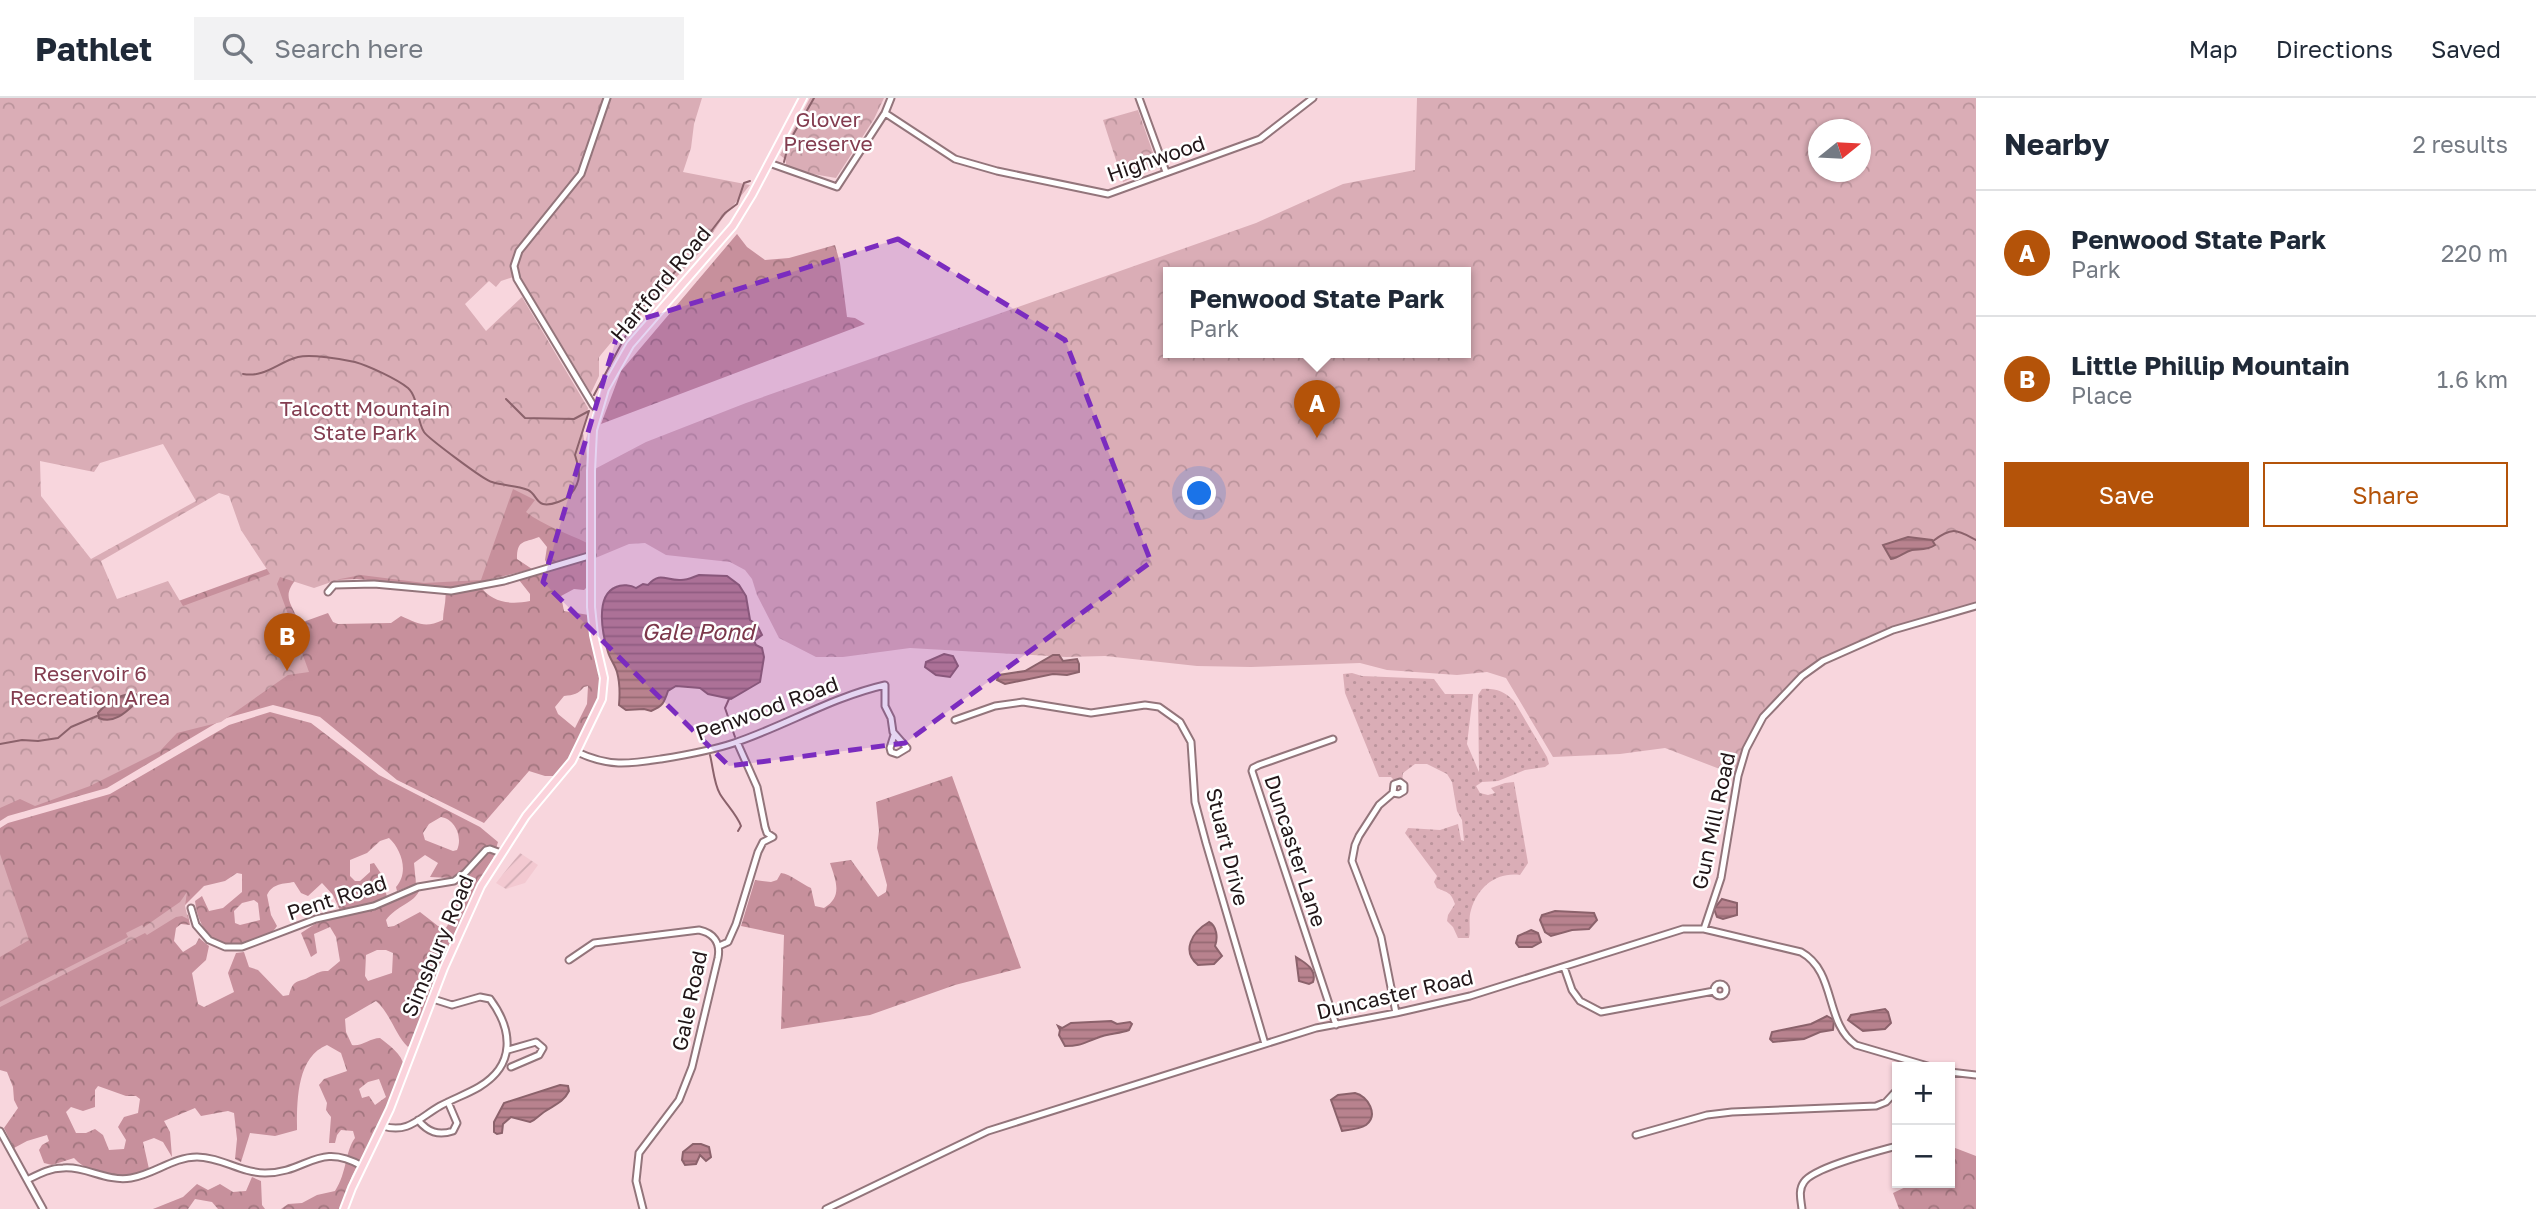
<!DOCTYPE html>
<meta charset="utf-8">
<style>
body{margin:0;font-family:"Golos Text",sans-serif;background:#f2f2f3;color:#1f2937}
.controls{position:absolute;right:21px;bottom:21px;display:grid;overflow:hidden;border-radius:0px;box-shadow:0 2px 5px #0004}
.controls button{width:63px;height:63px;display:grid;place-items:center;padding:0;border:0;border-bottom:2px solid #e0e1e3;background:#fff;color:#1f2937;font:35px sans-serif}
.compass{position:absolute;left:1808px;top:21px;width:63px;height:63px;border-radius:50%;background:#fff;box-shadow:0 2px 5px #0004;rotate:72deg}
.you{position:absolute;left:1200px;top:396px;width:24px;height:24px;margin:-18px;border:5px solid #fff;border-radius:50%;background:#1a73e8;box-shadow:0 0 0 10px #1a73e833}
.badge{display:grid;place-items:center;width:46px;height:46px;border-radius:50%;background:#b45309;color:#fff;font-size:23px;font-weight:700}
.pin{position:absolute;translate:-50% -58px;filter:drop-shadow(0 2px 4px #0008)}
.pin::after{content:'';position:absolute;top:37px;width:24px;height:21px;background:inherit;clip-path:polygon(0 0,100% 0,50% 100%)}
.popup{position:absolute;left:1163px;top:169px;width:308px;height:91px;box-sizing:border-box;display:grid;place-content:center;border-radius:0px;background:#fff;filter:drop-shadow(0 2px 5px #0005);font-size:23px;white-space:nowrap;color:#747a83}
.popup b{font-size:26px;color:#1f2937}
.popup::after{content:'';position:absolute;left:50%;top:100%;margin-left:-14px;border:14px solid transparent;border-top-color:#fff}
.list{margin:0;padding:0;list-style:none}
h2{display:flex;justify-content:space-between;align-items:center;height:91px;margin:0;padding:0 28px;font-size:30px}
h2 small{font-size:23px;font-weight:400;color:#747a83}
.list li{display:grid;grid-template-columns:46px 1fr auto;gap:21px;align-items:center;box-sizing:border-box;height:126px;padding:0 28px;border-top:2px solid #e0e1e3}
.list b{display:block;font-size:26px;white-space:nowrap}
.list p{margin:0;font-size:23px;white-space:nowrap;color:#747a83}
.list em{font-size:23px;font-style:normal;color:#747a83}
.actions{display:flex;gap:14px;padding:21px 28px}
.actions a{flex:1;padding:16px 0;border:2px solid #b45309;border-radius:0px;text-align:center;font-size:24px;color:#b45309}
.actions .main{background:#b45309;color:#fff}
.icon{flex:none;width:38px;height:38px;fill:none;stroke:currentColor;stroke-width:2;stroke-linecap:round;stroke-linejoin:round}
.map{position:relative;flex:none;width:1976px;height:1111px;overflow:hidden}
header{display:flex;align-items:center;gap:42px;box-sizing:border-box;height:98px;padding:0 35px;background:#fff;border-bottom:2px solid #e0e1e3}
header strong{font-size:33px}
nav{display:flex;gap:38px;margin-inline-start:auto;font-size:24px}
.search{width:490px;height:63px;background:#f2f2f3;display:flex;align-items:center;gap:18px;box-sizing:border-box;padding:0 24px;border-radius:0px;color:#747a83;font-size:26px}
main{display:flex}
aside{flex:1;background:#fff}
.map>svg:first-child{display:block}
</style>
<header>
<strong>Pathlet</strong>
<div class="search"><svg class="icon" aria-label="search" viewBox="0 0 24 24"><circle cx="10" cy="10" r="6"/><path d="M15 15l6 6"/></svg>Search here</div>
<nav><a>Map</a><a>Directions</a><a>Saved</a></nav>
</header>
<main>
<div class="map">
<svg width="1976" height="1111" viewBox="0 0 1976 1111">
<defs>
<pattern id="industrial-furrows" width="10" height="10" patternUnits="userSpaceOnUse" patternTransform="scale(1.75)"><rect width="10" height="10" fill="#f3c9d1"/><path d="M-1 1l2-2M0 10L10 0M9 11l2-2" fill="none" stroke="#d0acb3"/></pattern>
<pattern id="grass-dots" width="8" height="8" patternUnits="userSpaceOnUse" patternTransform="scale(1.75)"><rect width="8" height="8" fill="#daadb6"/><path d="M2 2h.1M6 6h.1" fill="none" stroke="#bb949c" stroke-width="1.8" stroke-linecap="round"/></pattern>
<pattern id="forest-crowns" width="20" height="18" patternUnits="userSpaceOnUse" patternTransform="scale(1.75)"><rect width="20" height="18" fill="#c7909c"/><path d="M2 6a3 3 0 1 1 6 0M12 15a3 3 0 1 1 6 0" fill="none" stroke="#a1757e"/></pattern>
<pattern id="park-crowns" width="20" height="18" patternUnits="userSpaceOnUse" patternTransform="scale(1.75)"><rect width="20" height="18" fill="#daadb6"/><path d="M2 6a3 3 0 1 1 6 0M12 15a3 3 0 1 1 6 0" fill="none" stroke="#bb949c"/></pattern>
<pattern id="water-rules" width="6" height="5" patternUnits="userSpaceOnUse" patternTransform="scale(1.75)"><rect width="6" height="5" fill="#b8828e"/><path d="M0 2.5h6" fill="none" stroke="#956973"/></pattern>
</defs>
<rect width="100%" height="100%" fill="#f8d6dd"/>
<path fill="url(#industrial-furrows)" d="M520 755 538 767 525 785 506 791 496 785Z"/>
<path fill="url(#grass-dots)" d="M1352 575 1362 578 1434 581 1445 596H1473L1467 646 1479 674 1478 597 1482 591C1495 590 1504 593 1514 603L1547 659 1549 666 1545 669 1525 672 1498 683 1482 684 1476 688 1480 695 1488 697 1495 695 1491 690 1505 685 1514 684 1528 765 1520 777C1496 774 1478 789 1471 812 1468 821 1471 831 1469 840H1458L1453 829 1447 823 1448 817 1455 806C1451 794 1448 795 1437 790L1434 784 1437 778 1405 735 1408 730 1440 732 1458 726 1461 742 1464 743 1462 722 1457 713 1452 684 1447 676 1427 666H1415L1403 675 1402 685 1396 684 1391 679H1379L1345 595 1343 576Z"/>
<path fill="url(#forest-crowns)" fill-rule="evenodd" d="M737 136 747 149 765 162 789 160 835 147 840 165 847 219 855 220 865 226 601 326 621 273Z
M586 360 587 489 584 492 574 491 561 498 564 513 589 517C590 539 600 559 601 581 603 609 573 656 556 678H545L529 673 484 725 397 682 320 619 273 607 223 621 107 690 8 718 0 723V568L316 453ZM539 439 547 449 545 462 549 469 544 474 519 482 530 496V503C510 507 492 505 479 487L480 484 532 471 517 461C517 442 523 445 539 439ZM297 480 317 483 357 481 444 489C448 499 443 511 443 522 424 531 418 525 401 518L391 525 338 526 333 524 328 515 303 524 298 522C290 503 282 498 297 480ZM588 588 587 606 575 630 558 616 555 609 564 598C574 597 578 596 584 589Z
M270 614 311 625 379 677 480 729 498 744 493 761 448 849 415 940 408 949C395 937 391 916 376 903L345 921 346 934 352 947C361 949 370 940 380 940 389 947 402 956 404 968L382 1020 352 1078 340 1111H281L288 1106 302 1105 317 1097 335 1093C347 1075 345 1053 355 1040L353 1033 341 1032 337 1037 335 1045H329L331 1019 326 1012 327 1005 319 987 324 981 347 973 341 955 327 947C296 959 297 1005 297 1032L275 1038 250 1035 241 1064 235 1061 237 1041 234 1015 228 1013 201 1018 195 1010 164 1023 170 1034 172 1059 163 1044 154 1040 143 1044 149 1071C128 1083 89 1078 74 1060L52 1067 44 1065 39 1052 42 1047 49 1043 47 1037 27 1043 14 1050 4 1030 18 1010 14 1002 13 989 7 974 0 972V730L8 725 110 696 229 627ZM441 719C455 721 463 739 457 752L453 753 425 742 423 735 429 726ZM389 740C402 752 409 775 396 789L397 793 416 786 414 765 425 757 438 765 430 779 450 780 457 776C461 795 456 814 446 830L438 828 420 814 394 828 388 829 386 822C396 808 414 805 419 793L388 804 382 777 374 765 370 766V774L360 783H355L350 778V762L367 755 380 743ZM237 775 242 776V794L223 810 209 813 202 798 195 803C199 837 220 855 254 842 263 839 272 837 277 828L271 817 267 797C273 785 283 786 294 784L301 795 308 798 322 785 333 797 342 817 315 826 301 835 311 859 317 855 314 836 330 829 336 839 340 863 328 873C319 873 318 875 311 878 298 886 294 879 289 897L283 898 258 872 249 869 244 854 236 855 228 875 234 894 204 909 198 906 192 875 206 862 209 848 199 840 196 846 183 854 174 843 176 830 181 826 190 827 188 817 184 815V808L204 788 225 783ZM254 802 258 805 260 822 240 827 235 825 234 813 242 805ZM377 852H386L393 855 392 875 368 883 365 878 366 857ZM379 981 386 999 375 1007 369 998 362 1000 359 991 368 984ZM98 988 126 998H136L140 1001 138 1015 124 1019 118 1029 126 1042 124 1051 109 1052 103 1037 95 1031 86 1035H76L66 1014 71 1009 83 1013 95 1009V992Z
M952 678 1021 870 955 887 870 917 781 931 784 837 741 828 755 782 771 784 777 782 781 775C791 776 801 786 811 790L815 808 824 810C843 799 836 783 830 765L851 762 878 799 886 794 887 787 877 750 879 733 876 704Z
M1950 1048 1976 1058V1111H1899L1893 1095 1914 1085H1950Z
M252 1079 261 1083 262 1107 265 1111H218L212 1104 195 1101 188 1111H153L183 1099 197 1086 208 1092 220 1086 233 1094 246 1093Z"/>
<path fill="url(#park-crowns)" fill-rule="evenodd" d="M0 0H702L694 26 691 50 683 74 750 87 722 121 700 154 640 218 619 235 599 259V278L591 295 519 177 501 183 496 189 489 183 465 206 486 233 522 199 588 310 583 335 587 359V445C567 435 544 428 526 414L535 402 513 391 481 482 424 485 361 477 340 481 314 490 280 479 277 486 309 574 288 577 221 624 177 635 160 653 90 688 35 708 20 701 0 710ZM163 346 196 403 91 461 41 398 40 363 94 374 100 365ZM219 395 229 398 241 432 270 476 183 508 168 483 117 501 101 463Z
M810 0H884L874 21 836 80 807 75 786 67V62L780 57Z
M1417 0H1976V508L1913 524 1823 563 1786 592 1754 634 1738 678 1665 650 1620 656 1553 659 1506 580 1487 574 1457 577 1387 572 1360 565 1251 569 1197 568 1105 558 1066 559 910 550 843 559H816L779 540 757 497 752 481 745 472 730 464 666 457 645 445 629 446 593 461 591 373 646 344 746 305 1256 125 1343 86 1415 72ZM1818 32H1860V74H1818ZM1168 174H1466V254H1168Z
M1138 12 1158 69 1123 84 1103 22Z
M0 756 29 842 0 859Z
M187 794 185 808 188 821 182 818 176 819 147 837 145 835 0 909V904L128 839 126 835 142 827 144 829 180 804Z"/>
<path fill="url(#water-rules)" stroke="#8b626b" stroke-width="2" d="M1908 439 1932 442 1935 447C1928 452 1921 451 1912 452 1904 454 1899 460 1891 461L1883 447Z
M699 477 727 478 739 487 746 498 750 522 757 527 762 537 754 543 756 547 762 550 764 559 760 584 731 601 708 596 700 590 676 588 668 593C664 605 663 608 651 613L644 611 626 612 619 607C620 596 620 585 617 574 615 567 610 561 608 554 603 538 594 498 616 489 622 486 631 487 636 490L643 486 648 487C660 473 666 483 681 482 688 482 693 479 699 477Z
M944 556 953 558 958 568 950 579 936 577 925 569 926 564Z
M1053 557H1059L1063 563 1077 561 1079 566V574L1067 577 1053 576 1005 586 997 582 999 577 1025 573Z
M134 595 139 598V602C128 612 115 627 99 620L98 615C109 602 117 598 134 595Z
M1722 801 1737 805V817L1723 821 1717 819 1714 811Z
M1555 813 1594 815 1597 822 1589 831 1572 832 1551 838 1545 834 1540 822 1542 817Z
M1209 824C1217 828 1218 840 1215 848L1222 858 1214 866 1198 867C1181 853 1192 834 1209 824Z
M1531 832 1538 835 1541 844 1532 849H1519L1516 845 1518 838Z
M1296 859C1306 865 1317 872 1313 884L1309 886 1299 883Z
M1885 911 1888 914 1891 925 1885 931 1863 933 1848 922 1851 917Z
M1827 918 1834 922 1833 932 1820 934 1804 941 1773 944 1770 941 1772 934 1811 926Z
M1111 923 1117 926 1130 924 1132 926 1129 932C1119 936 1108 935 1097 940 1083 945 1081 948 1065 948L1059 937 1060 932 1058 928 1062 930 1071 925Z
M560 987 568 988 569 993C563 1005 554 1007 544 1014 538 1018 536 1022 530 1024L511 1019 503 1026 502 1035 497 1036 494 1034V1024L504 1005Z
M1355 995C1368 998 1379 1017 1366 1027 1360 1031 1349 1032 1342 1033L1331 1002 1338 997Z
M693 1046H701L709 1049 711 1059 706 1063 700 1057 696 1066 685 1067 682 1062 683 1054Z"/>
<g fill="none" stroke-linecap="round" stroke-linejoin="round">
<path stroke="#8b626b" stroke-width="2" d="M784 64 789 44 814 0
M243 276C265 280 278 264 298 259 311 256 342 261 355 264 369 268 397 281 408 290 419 300 416 322 424 334 428 340 485 383 492 384 504 388 516 387 528 392 535 395 536 404 543 406 550 408 567 402 571 396 582 382 580 373 575 357L589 313
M594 297 640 211 702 145 725 115 737 106 744 85 750 83
M506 301 525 320 574 321 589 313
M1933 443C1953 428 1957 432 1976 442
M729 601 725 610 735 639
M0 646 22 642 38 643 58 640 71 629 97 618
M710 657C713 669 714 686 720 696 726 706 737 717 741 728L738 733"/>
<g stroke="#93757b" stroke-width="9">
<path id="minor" d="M1139 0 1166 74
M885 15 955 61 997 73 1108 96 1260 41 1313 0
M769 65 837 89 885 15 891 0
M598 312 593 307 517 181 514 168 519 153 581 76 607 0
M328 494 334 487 374 486 451 493 504 483 592 457
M955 622 995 608 1023 604 1091 615 1145 607 1159 609 1180 624 1191 644 1195 704 1206 745 1265 946
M1333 641 1259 667 1253 670 1252 673 1336 927
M577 654C609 669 628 666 661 661 686 657 710 653 734 645 785 628 832 599 885 587V608L891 620 893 634 907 650 897 656 891 654 890 650 894 637
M1393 695 1394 686 1400 684 1404 687V693L1399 696 1393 695 1379 707 1359 738 1355 747 1352 763 1381 839 1396 915
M191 810 196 827 209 842 225 849H242L316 821 374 808 418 789 454 783 465 775 486 752 490 751 501 755
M1704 831 1721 780 1738 678 1746 651 1763 619 1802 578 1823 563 1893 532 1976 508
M719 848 728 844 736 826 758 754 763 744 773 739 767 735 765 729 757 689 737 644
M569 862 594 845 699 832C713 835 721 844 718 860L692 969 679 1002 639 1055 636 1083 643 1111
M1564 869 1572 892 1580 903 1601 914 1714 893
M1714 892a6 6 0 1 1 12 0a6 6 0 1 1-12 0Z
M508 952 536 944 543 950 539 957 511 969
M1950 974 1976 977
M1950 1018V974
M418 1022C428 1034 438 1038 453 1033L457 1025 448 1004
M383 1028C408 1036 419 1020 440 1008 453 1001 467 996 479 989 516 967 513 932 490 901L480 899 452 907 433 901
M0 1033 43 1111
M1636 1037 1707 1017 1732 1014 1876 1008 1886 1004 1897 992
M27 1082C39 1076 50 1070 63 1070 86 1068 106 1084 131 1080 155 1076 173 1059 197 1059 221 1059 241 1075 265 1075 307 1075 318 1043 362 1068
M826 1111 988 1033 1316 930 1396 915 1470 898 1683 831H1704L1801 854C1837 874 1824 925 1856 947L1931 969
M1802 1111C1801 1102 1798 1092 1804 1084 1814 1069 1879 1053 1897 1048"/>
</g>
<g stroke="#fff" stroke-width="10">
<path id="major" d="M344 1111 352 1090 390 1011 444 870 481 788 526 718 572 663 602 601 604 580 594 537 591 509V373L593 332 605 291 630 247 733 128 752 97 803 0"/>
</g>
<use href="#minor" stroke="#fff" stroke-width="5"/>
<use href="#major" stroke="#fbd3dc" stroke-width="6"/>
</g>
<path fill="#7b2cbf" fill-opacity="0.2" stroke="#7b2cbf" stroke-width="5" stroke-dasharray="14 9" stroke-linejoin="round" d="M898 141 1065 242 1151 464 905 645 729 668 543 484 620 228Z"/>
<g text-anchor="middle" stroke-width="5" stroke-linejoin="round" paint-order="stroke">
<g font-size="21" fill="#833d50" stroke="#fff">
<text x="828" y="29">Glover<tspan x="828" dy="24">Preserve</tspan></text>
<text x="365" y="318">Talcott Mountain<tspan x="365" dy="24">State Park</tspan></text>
<text x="90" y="583">Reservoir 6<tspan x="90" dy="24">Recreation Area</tspan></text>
</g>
<g font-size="21" fill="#211618" stroke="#fff">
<text transform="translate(1156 61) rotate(-19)" y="7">Highwood</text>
<text transform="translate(661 186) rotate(-50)" y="7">Hartford Road</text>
<text transform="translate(767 611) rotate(-20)" y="7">Penwood Road</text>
<text transform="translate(1714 723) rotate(-78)" y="7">Gun Mill Road</text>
<text transform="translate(1227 749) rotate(76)" y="7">Stuart Drive</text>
<text transform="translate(1295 753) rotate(72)" y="7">Duncaster Lane</text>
<text transform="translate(337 800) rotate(-18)" y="7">Pent Road</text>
<text transform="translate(438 848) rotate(-67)" y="7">Simsbury Road</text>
<text transform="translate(1395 897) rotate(-13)" y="7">Duncaster Road</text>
<text transform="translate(690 903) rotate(-78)" y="7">Gale Road</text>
</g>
<g font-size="23" font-style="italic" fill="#7d384b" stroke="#fff">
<text x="698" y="542">Gale Pond</text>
</g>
</g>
</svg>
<div class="controls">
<button>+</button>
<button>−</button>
</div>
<svg class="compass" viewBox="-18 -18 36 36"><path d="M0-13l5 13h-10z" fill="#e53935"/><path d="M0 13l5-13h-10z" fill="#747a83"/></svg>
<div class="you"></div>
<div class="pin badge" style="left:1317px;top:340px">A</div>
<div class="popup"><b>Penwood State Park</b>Park</div>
<div class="pin badge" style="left:287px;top:573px">B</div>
</div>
<aside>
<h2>Nearby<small>2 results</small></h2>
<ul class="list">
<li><span class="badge">A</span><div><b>Penwood State Park</b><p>Park</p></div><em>220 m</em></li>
<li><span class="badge">B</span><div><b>Little Phillip Mountain</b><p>Place</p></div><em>1.6 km</em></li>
</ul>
<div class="actions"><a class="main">Save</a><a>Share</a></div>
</aside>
</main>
